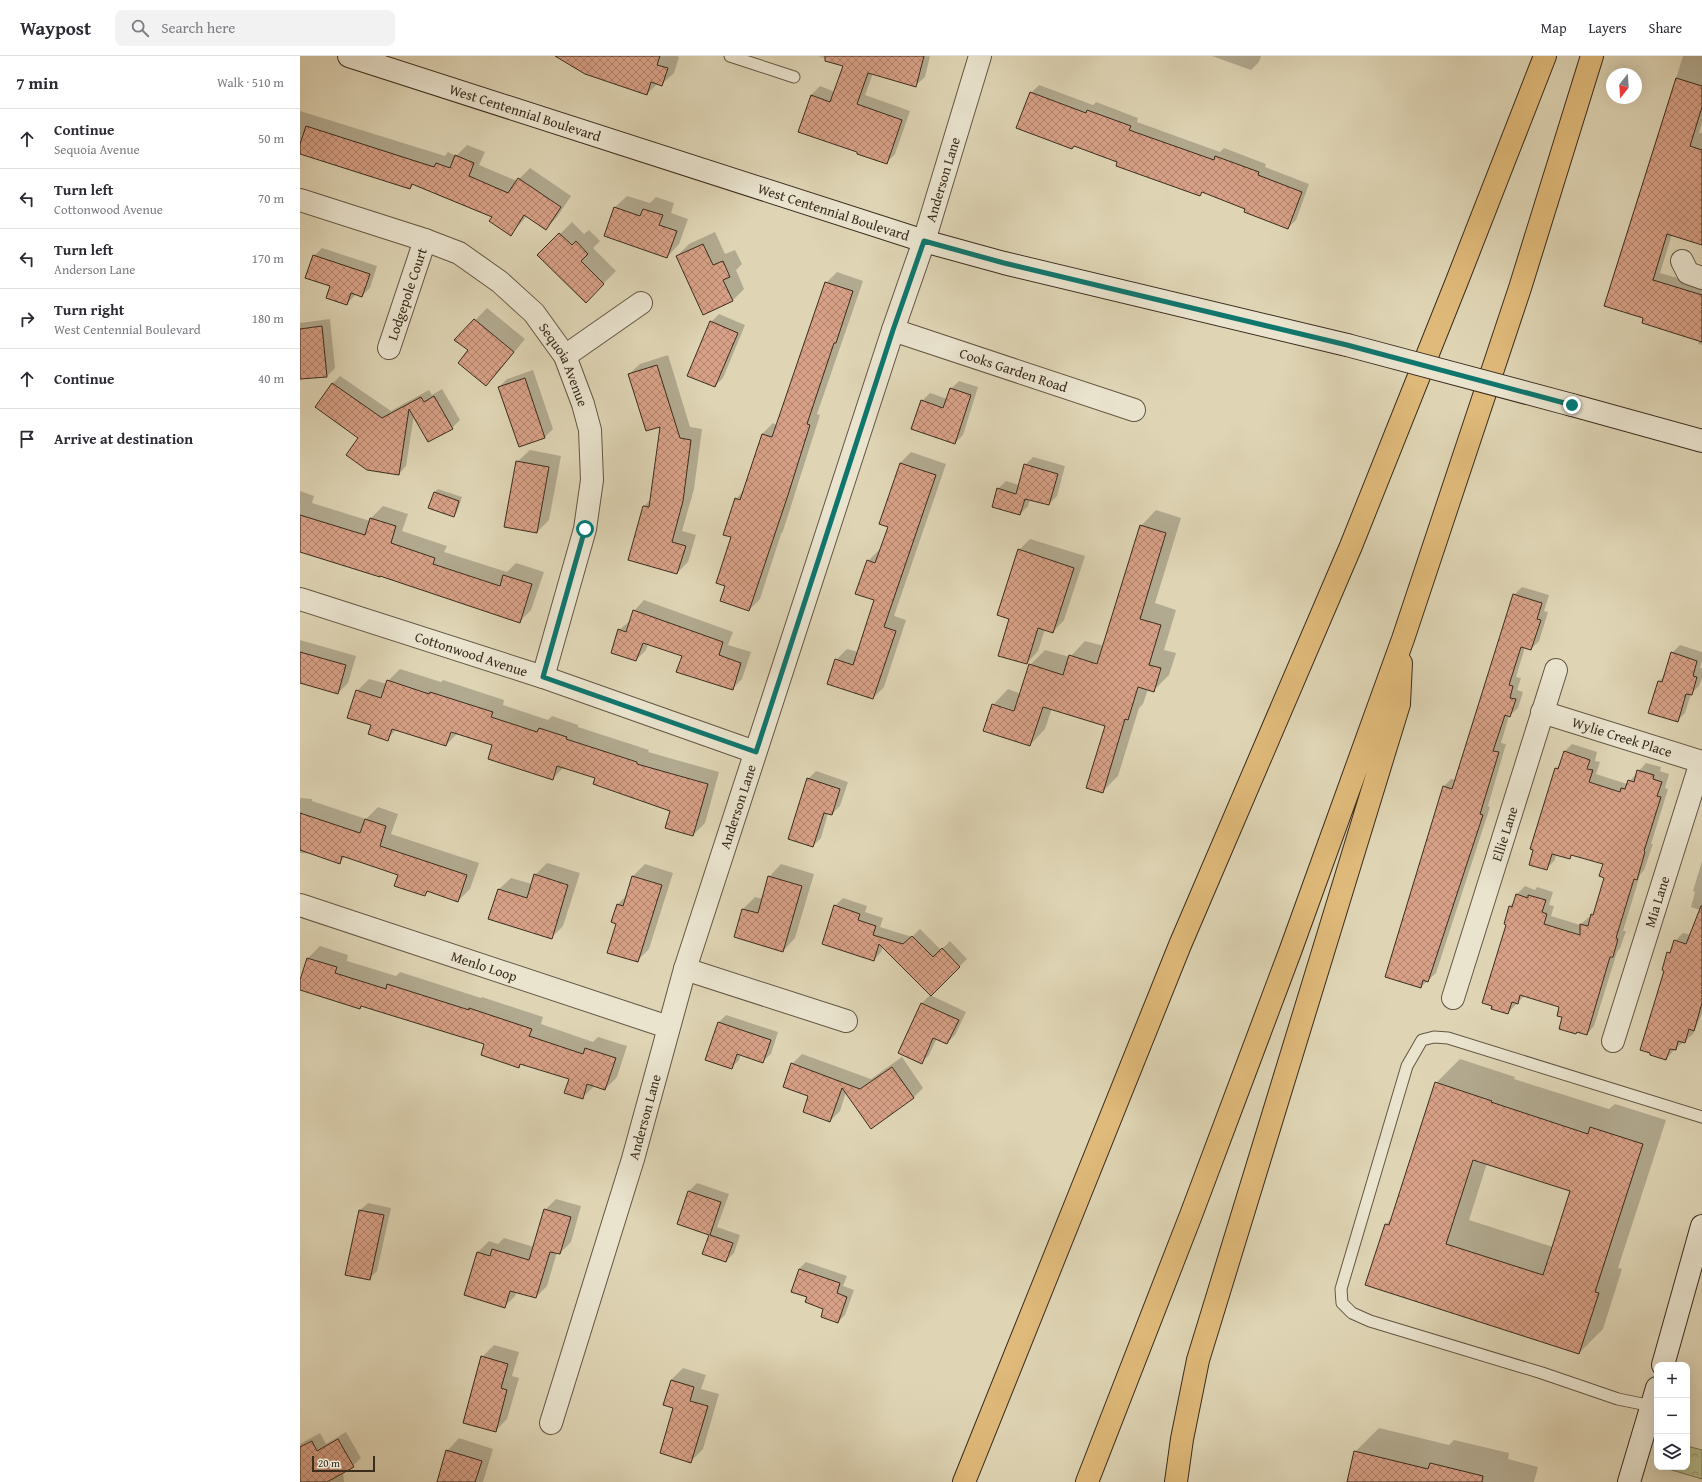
<!DOCTYPE html>
<meta charset="utf-8">
<style>
body{margin:0;font-family:"Gentium Book Plus",serif;background:#f2f2f3;color:#2b2b33}
.controls{position:absolute;right:12px;bottom:12px;display:grid;overflow:hidden;border-radius:8px;box-shadow:0 4px 16px #0002}
.controls button{width:36px;height:36px;display:grid;place-items:center;padding:0;border:0;border-bottom:1px solid #e1e1e2;background:#fff;color:#2b2b33;font:20px sans-serif}
.compass{position:absolute;left:1306px;top:12px;width:36px;height:36px;border-radius:50%;background:#fff;box-shadow:0 4px 16px #0002;rotate:197deg}
.scale{position:absolute;left:12px;bottom:10px;width:63px;box-sizing:border-box;padding-left:4px;border:2px solid #3b2c1e;border-top:0;font-size:11px;line-height:14px;white-space:nowrap;color:#3b2c1e;-webkit-text-stroke:3px #eae4cf;paint-order:stroke}
.stop{position:absolute;width:12px;height:12px;margin:-9px;border:3px solid #0f766e;border-radius:50%;background:#fff}
.stop.end{background:#0f766e;border-color:#fff;box-shadow:0 1px 4px #0008}
.list{margin:0;padding:0;list-style:none}
h2{display:flex;justify-content:space-between;align-items:center;height:52px;margin:0;padding:0 16px;font-size:17px}
h2 small{font-size:13px;font-weight:400;color:#7c7c81}
.list li{display:grid;grid-template-columns:26px 1fr auto;gap:12px;align-items:center;box-sizing:border-box;height:60px;padding:0 16px;border-top:1px solid #e1e1e2}
.list b{display:block;font-size:15px;white-space:nowrap}
.list p{margin:0;font-size:13px;white-space:nowrap;color:#7c7c81}
.list em{font-size:13px;font-style:normal;color:#7c7c81}
.icon{flex:none;width:22px;height:22px;fill:none;stroke:currentColor;stroke-width:2;stroke-linecap:round;stroke-linejoin:round}
.map{position:relative;flex:none;width:1402px;height:1426px;overflow:hidden}
header{display:flex;align-items:center;gap:24px;box-sizing:border-box;height:56px;padding:0 20px;background:#fff;border-bottom:1px solid #e1e1e2}
header strong{font-size:19px}
nav{display:flex;gap:22px;margin-inline-start:auto;font-size:14px}
.search{width:280px;height:36px;background:#f2f2f3;display:flex;align-items:center;gap:10px;box-sizing:border-box;padding:0 14px;border-radius:8px;color:#7c7c81;font-size:15px}
main{display:flex}
aside{flex:1;background:#fff}
.map>svg:first-child{display:block}
</style>
<header>
<strong>Waypost</strong>
<div class="search"><svg class="icon" aria-label="search" viewBox="0 0 24 24"><circle cx="10" cy="10" r="6"/><path d="M15 15l6 6"/></svg>Search here</div>
<nav><a>Map</a><a>Layers</a><a>Share</a></nav>
</header>
<main>
<aside>
<h2>7 min<small>Walk · 510 m</small></h2>
<ul class="list">
<li><svg class="icon" aria-label="ahead" viewBox="0 0 24 24"><path d="M12 20V5M6 11l6-6 6 6"/></svg><div><b>Continue</b><p>Sequoia Avenue</p></div><em>50 m</em></li>
<li><svg class="icon" aria-label="left" viewBox="0 0 24 24"><path d="M17 20v-9H6M10 6l-5 5 5 5"/></svg><div><b>Turn left</b><p>Cottonwood Avenue</p></div><em>70 m</em></li>
<li><svg class="icon" aria-label="left" viewBox="0 0 24 24"><path d="M17 20v-9H6M10 6l-5 5 5 5"/></svg><div><b>Turn left</b><p>Anderson Lane</p></div><em>170 m</em></li>
<li><svg class="icon" aria-label="right" viewBox="0 0 24 24"><path d="M7 20v-9h11M14 6l5 5-5 5"/></svg><div><b>Turn right</b><p>West Centennial Boulevard</p></div><em>180 m</em></li>
<li><svg class="icon" aria-label="ahead" viewBox="0 0 24 24"><path d="M12 20V5M6 11l6-6 6 6"/></svg><div><b>Continue</b></div><em>40 m</em></li>
<li><svg class="icon" aria-label="arrive" viewBox="0 0 24 24"><path d="M6 21V4h12l-3 4 3 4H6"/></svg><div><b>Arrive at destination</b></div></li>
</ul>
</aside>
<div class="map">
<svg width="1402" height="1426" viewBox="0 0 1402 1426">
<defs>
<pattern id="forest-crowns" width="20" height="18" patternUnits="userSpaceOnUse"><rect width="20" height="18" fill="#b6bc8b"/><path d="M2 6a3 3 0 1 1 6 0M12 15a3 3 0 1 1 6 0" fill="none" stroke="#959971"/></pattern>
<pattern id="building-cross-hatch" width="8" height="8" patternUnits="userSpaceOnUse"><rect width="8" height="8" fill="#d8a187"/><path d="M0 0l8 8M0 8l8-8" fill="none" stroke="#b0836e"/></pattern>
</defs>
<rect width="100%" height="100%" fill="#dfd5b5"/>
<filter id="stains"><feTurbulence type="fractalNoise" baseFrequency=".005" numOctaves="4"/><feColorMatrix values="0 0 0 0 .2 0 0 0 0 .09 0 0 0 0 .02 0 0 0 .5 -.17"/></filter>
<radialGradient id="worn" r=".72"><stop offset=".6" stop-color="#630" stop-opacity="0"/><stop offset="1" stop-color="#630" stop-opacity=".3"/></radialGradient>
<path fill="url(#forest-crowns)" stroke="#787454" d="M1387 1390 1402 1394V1423L1365 1412 1387 1411Z"/>
<path fill="#0003" fill-rule="evenodd" d="M257 0H377L379 1 374 17 362 28 358 27 347 38Z
M518 0H630L625 21 615 30 573 17 565 39 610 55 595 98 586 107 558 96 511 39 520 30 535 36 544 9Z
M912 0H961L959 6 951 14Z
M1383 0H1402V67L1399 77H1402V188L1372 178 1360 217 1402 229V289L1398 288 1399 284 1344 262 1305 249Z
M739 29 793 49 796 46 838 62 837 66 920 96 924 92 966 108 965 111 1009 128 996 164 988 172 946 152 903 136 900 139 775 89 772 92 731 37Z
M0 55 145 100 148 96 156 100 167 89 185 96 179 109 217 125 230 112 271 140 257 161 246 172 227 160 211 178 193 161 113 128 110 131 0 97Z
M327 140 350 147 356 141 374 147 371 157 388 163 379 188 367 201 314 152Z
M272 166 284 178 289 174 300 185 293 192 316 215 286 245 239 199Z
M415 176 425 198 435 194 442 208 436 214 444 233 432 245 377 200 389 188Z
M22 192 77 210 70 232 62 240 56 238 47 248 31 230 14 200Z
M537 216 563 225 517 358 520 359 483 475 481 478 460 543 449 554 426 529 436 443 444 434 462 378 473 367 477 369 526 227Z
M187 252 225 283 198 316 186 328 169 294 156 284Z
M419 258 445 269 423 322 415 330 411 266Z
M30 263 35 312 27 320 0 322V267Z
M368 299 390 371 402 373 394 433 382 475 396 479 388 506 377 517 344 450 351 443 361 369 329 318 340 308Z
M233 314 253 373 245 381 219 390 199 331 207 323Z
M40 320 91 355 129 334 132 339 142 333 160 364 152 372 114 359 106 410 99 418 60 382 16 351 33 327Z
M659 325 678 331 663 379 655 387 622 345 630 337 647 343 651 333Z
M230 394 261 400 249 464 237 476 217 406Z
M611 396 646 408 594 560 606 564 584 631 573 642 536 604 547 593 558 596 575 544 568 505 579 494H581L589 470 580 467 600 407Z
M733 401 765 410 757 440 749 448 730 443 728 450 720 458 698 433 706 425 719 429 725 409Z
M138 433 162 441 157 456 154 460 134 437Z
M0 435 14 440 12 447 70 465 71 462 83 450 108 458 102 475 147 490 144 496 207 516 216 507 244 516 231 554 219 566 81 519 0 495Z
M856 454 881 462 855 547 876 554 864 594 876 597 869 619 854 634 848 633 843 648 839 652 818 720 802 736 806 669 752 652 745 673 730 689 693 649 708 633 721 638 730 609 745 594 770 601 785 585 804 590 841 470ZM701 650 720 656 719 658 701 652Z
M730 483 785 500 764 564 753 576 745 573 738 595 727 607 710 562 719 494Z
M1222 531 1249 539 1244 555 1248 556 1239 585 1231 593 1225 591 1216 621 1221 622 1217 634 1223 636 1218 652 1209 660 1201 687 1206 688 1188 750 1190 751 1136 917 1121 931 1143 731 1151 723 1156 724 1214 539Z
M344 544 433 576 428 589 451 596 442 623 432 633 383 599 348 588 346 594 336 604 319 574 331 564 334 555Z
M0 584 56 600 48 627 38 637 0 626Z
M1380 589 1402 596V605L1400 612H1402V622L1399 630 1391 638 1385 657 1377 665 1350 656 1359 625 1365 620 1372 597Z
M100 613 141 626 143 624 204 644 203 649 248 664 252 660 278 669V671L349 694 348 696 419 716 405 767 393 779 371 754 296 722 264 711 252 723 193 688 158 677 146 689 97 673 87 683 73 669 57 635 69 623 87 628 88 625Z
M1272 688 1297 696 1295 705 1300 706 1296 718 1327 728 1346 707 1361 711 1360 715 1369 718 1365 732 1368 733 1351 788H1353L1344 814 1340 819 1323 875H1326L1320 892 1317 896 1294 970 1287 978 1278 975 1276 977 1264 961 1261 950 1225 939 1208 957V868L1210 850 1214 846 1217 838 1225 830 1235 834 1237 831 1253 836 1249 849 1254 850 1251 860 1280 869 1289 861 1291 862 1295 856 1305 821 1304 808 1273 798 1270 802 1257 798 1254 805 1246 813 1234 794 1231 793 1256 712 1261 707 1264 696Z
M516 715 548 726 540 750 532 758 528 757 521 782 513 790 508 723Z
M0 742 12 743V745L66 763 78 751 98 758 91 778 179 807 170 833 158 845 129 835 124 839 99 818 46 800 40 806 15 798 0 797Z
M1402 805V957L1393 978 1375 993 1366 1003V914L1368 897 1373 893 1375 885 1383 877 1391 879 1400 854 1391 851 1395 836 1393 835Z
M247 807 280 817 263 870 251 882 198 834 211 822 232 828 235 819Z
M345 808 373 817 349 893 337 905 318 867V848L327 839 333 820Z
M481 808 514 818 495 882 483 895 435 881 443 853 455 841 463 843 469 821Z
M543 842 567 850 565 856 583 862 580 871 612 881 620 873 641 894 650 885 667 903 631 939 583 890 581 896 574 904 535 850Z
M20 890 48 899 47 905 96 920 100 916 181 942 182 941 243 961 241 968 293 986 298 981 327 990 317 1021 305 1033 294 1030 282 1042 270 1023 222 1007 218 1010 186 988 63 949 60 952 0 933V928L8 902Z
M630 939 666 956 655 979 647 987 637 982 629 999 621 1007 600 997 622 947Z
M426 959 478 976 471 998 463 1005 441 998 439 1004 431 1012 419 966Z
M502 998 571 1023 602 1001 623 1032 613 1042 546 1036 540 1055 530 1065 510 1039 492 1008Z
M1160 1003 1215 1021 1214 1023 1309 1053 1315 1048 1366 1064 1318 1212 1322 1213 1303 1273 1279 1297 1086 1168 1092 1162 1136 1027ZM1187 1107 1271 1134 1253 1191 1169 1164Z
M397 1127 429 1138 417 1171 440 1179 434 1197 426 1205 403 1197 410 1178 378 1167 389 1135Z
M256 1143 281 1150 271 1186 260 1197 257 1196 247 1230 236 1241 217 1235 215 1240 204 1251 178 1196 189 1185 198 1188 204 1182 234 1191 245 1154Z
M68 1147 91 1152 77 1215 69 1223 60 1154Z
M506 1206 547 1220 543 1230 554 1234 545 1259 538 1266 525 1252 508 1240 499 1213Z
M194 1289 219 1296 212 1320 219 1322 207 1363 195 1375 182 1301Z
M383 1312 406 1319 401 1333 419 1338 403 1393 391 1405 375 1351 371 1324Z
M1079 1372 1149 1389 1154 1384 1209 1397 1208 1403 1238 1411 1234 1426H1048L1055 1396Z
M46 1376 61 1402 53 1410 43 1416 44 1426H0V1388L20 1377 26 1388Z
M159 1382 193 1393 183 1426H145L147 1395Z"/>
<path fill="url(#building-cross-hatch)" stroke="#3b2c1e" fill-rule="evenodd" d="M255 0H360L357 9 368 12 362 30 351 26 347 39 285 18Z
M525 0H624L616 31 568 17 557 48 602 64 587 108 557 98V96L498 76 511 39 530 46 543 10 525 5Z
M1376 22 1402 30V51L1390 90 1402 94V189L1367 178 1353 224 1402 239V286L1342 267 1343 262 1304 250Z
M730 36 786 57 787 54 831 70 829 74 914 104 915 100 959 116 958 119 1002 136 988 173 944 156 945 153 902 136 900 140 816 110 817 106 774 90 772 93 716 72Z
M6 70 134 111 136 107 150 112 155 99 174 107 169 120 208 137 218 122 261 151 246 174 224 159 211 180 189 165 192 161 112 128 110 133 0 98V88Z
M314 151 340 160 343 153 363 159 359 169 377 175 367 202 304 180Z
M259 177 272 189 276 185 288 198 281 205 304 228 286 247 237 199Z
M403 188 413 209 423 205 430 221 423 224 433 245 403 259 376 200Z
M13 199 70 218 62 241 51 237 47 249 26 242 30 230 5 222Z
M525 226 553 235 536 287H534L507 368 510 369 488 439 449 555 420 545 425 530 416 527 431 481 423 479 435 442 440 444 462 378 472 381Z
M174 263 214 296 186 330 158 307 168 294 154 284Z
M410 265 438 277 415 331 387 320Z
M22 270 27 321 0 323V273Z
M357 309 380 382 391 384 383 445 372 486 386 490 377 518 328 504 343 450 349 451 360 371 346 375 328 318Z
M225 322 245 382 219 391 198 331Z
M32 327 82 362 121 341 124 346 134 340 153 373 128 386 109 353 99 419 67 414 46 399 58 382 15 351Z
M650 332 671 339 655 388 611 373 621 344 643 352Z
M216 405 249 411 237 477 204 471Z
M600 407 636 419 584 571 596 575 573 643 527 628 535 603 553 609 574 544 555 538 567 504 575 507 588 471 579 468Z
M724 408 758 418 749 449 725 443 720 459 692 451 697 432 716 438Z
M134 436 159 445 154 461 128 452Z
M0 459 65 479 70 462 96 470 91 487 135 502 133 508 200 530 203 519 232 528 220 567 80 520V521L0 496Z
M840 469 866 477 840 563 861 569 849 609 861 612 854 636 838 631 828 664 825 663 803 737 786 732 805 670 743 651 730 690 683 675 692 648 714 655 729 608 763 619 769 599 797 608Z
M718 493 774 512 753 577 738 572 727 608 698 600 709 563 697 559Z
M1213 538 1242 547 1237 563 1241 564 1231 594 1221 591 1209 629 1213 630 1210 642 1216 643 1210 661 1205 659 1193 695 1199 696 1180 758 1183 759 1128 926 1123 924 1121 932 1085 921 1143 730 1152 733Z
M333 554 423 586 419 599 441 607 433 634 376 616 382 600 343 587 336 605 311 597 318 573 326 576Z
M0 596 46 609 38 638 0 627Z
M1371 596 1397 605 1393 620 1397 621 1392 639 1386 638 1378 666 1348 657 1358 625 1362 626Z
M87 624 129 638 130 636 193 656 191 661 237 676 239 672 267 681 266 683 337 706V708L408 728 393 780 365 772 370 755 293 728 295 722 257 710 253 724 188 703 192 689 151 676 146 690 92 673 88 685 68 678 71 669 47 662 56 634 81 642Z
M1264 695 1290 704 1287 713 1293 714 1289 726 1320 736 1321 732 1325 733 1328 724 1334 726 1337 714 1354 719 1353 723 1362 726 1357 740 1361 741 1344 795 1345 796 1337 824 1334 823 1316 882 1318 883 1313 901H1310L1287 979 1277 976 1276 978 1259 973 1262 961 1257 960 1259 951 1220 939 1218 948 1212 946 1208 958 1191 953 1192 950 1182 947 1206 869 1204 868 1209 850 1212 851 1216 838 1228 842V839L1246 844 1242 856 1247 858 1244 868 1280 879V868L1288 870 1291 858 1293 859 1304 822 1299 820 1303 808 1271 799 1270 803 1252 798 1247 814 1229 809 1233 794 1230 793 1255 712 1258 713Z
M507 722 540 733 532 759 524 757 513 791 488 783Z
M0 757 60 777 65 763 86 770 80 790 167 819 158 846 127 835 125 840 94 830 98 819 42 800 40 808 0 794Z
M234 818 268 829 252 883 188 863 198 833 227 842Z
M332 820 362 829 338 906 307 897 316 868 311 866 317 848 323 850Z
M468 820 502 830 483 896 434 881 442 853 458 857Z
M534 849 560 858 558 864 576 870 573 879 603 888 612 880 633 901 642 892 660 911 631 940 579 888 574 905 522 888Z
M1401 850H1402V947L1394 975 1389 973 1385 987 1378 985 1376 994 1370 993 1366 1004 1350 999V997L1340 994 1364 915 1362 914 1367 896 1370 897 1374 884 1386 888Z
M7 902 37 911 35 917 86 933 87 928 169 954V952L232 973 229 980 283 998 285 992 316 1002 305 1034 287 1028 283 1043 264 1037 269 1023 220 1008 219 1012 181 999 184 988 61 950 60 953 0 934V924Z
M621 947 659 964 647 988 633 982 622 1008 598 997Z
M418 966 471 984 463 1007 437 998 432 1013 405 1004Z
M491 1007 560 1033 592 1011 614 1042 571 1073 542 1032 530 1066 503 1056 508 1040 483 1031Z
M1135 1026 1192 1045 1191 1046 1288 1078 1290 1071 1343 1088 1295 1236 1299 1237 1279 1298 1065 1229 1085 1168 1089 1169ZM1173 1104 1270 1135 1243 1219 1146 1188Z
M388 1135 421 1146 410 1179 433 1187 426 1206 402 1198 409 1179 377 1168Z
M244 1153 271 1161 260 1198 250 1196 236 1242 210 1235 205 1252 164 1239 177 1196 190 1200 192 1193 229 1204Z
M59 1154 84 1159 70 1224 45 1219Z
M499 1213 540 1227 537 1237 547 1241 538 1267 521 1261 523 1253 505 1246 507 1241 491 1236Z
M181 1300 208 1308 201 1332 207 1334 196 1376 163 1367Z
M371 1324 394 1331 390 1345 408 1350 391 1407 360 1397 373 1352 363 1349Z
M38 1383 54 1411 27 1426H0V1391L12 1385 17 1395Z
M146 1394 182 1405 175 1426H137Z
M1054 1395 1128 1413 1130 1407 1183 1420 1182 1426H1047Z"/>
<g fill="none" stroke-linecap="round" stroke-linejoin="round">
<g stroke="#645644" stroke-width="13">
<path id="lane" d="M430 0 494 21
M1352 1350 1318 1343 1242 1317 1070 1265 1052 1257 1042 1247 1041 1233 1107 1010 1122 984 1134 981 1148 982 1402 1061"/>
</g>
<g stroke="#645644" stroke-width="24">
<g id="street">
<path id="s1" d="M0 144 125 184 159 197 200 226 234 257 265 300 283 348 290 374 292 424 285 473 243 621"/>
<path d="M1382 205 1388 217 1402 222"/>
<path id="s2" d="M593 274 834 354"/>
<path id="s3" d="M89 292 125 184"/>
<path d="M265 300 341 247"/>
<path id="s4" d="M0 543 243 621 455 696"/>
<path id="s5" d="M1242 656 1402 706"/>
<path id="s6" d="M0 849 368 971"/>
<path d="M385 913 546 965"/>
<path id="s7" d="M1153 942 1256 614"/>
<path id="s8" d="M1313 985 1401 706"/>
<path id="s9" d="M251 1367 333 1103 385 913 593 274 624 185 680 0"/>
</g>
</g>
<g stroke="#3b2c1e" stroke-width="24">
<g id="secondary">
<path id="s10" d="M49 0 624 185 704 207 1047 289"/>
<path d="M1272 349 1402 385"/>
<path d="M1363 1309 1402 1170"/>
<path d="M1329 1426 1357 1332"/>
</g>
</g>
<g stroke="#3b2c1e" stroke-width="24">
<path id="highway" d="M664 1426 880 889 1051 490 1157 225 1245 0
M787 1426 891 1159 991 893 1103 583 1220 232 1292 0
M876 1426 882 1383 898 1304 1099 648 1101 607"/>
</g>
<use href="#lane" stroke="#eae4cf" stroke-width="11"/>
<use href="#street" stroke="#eae4cf" stroke-width="22"/>
<use href="#secondary" stroke="#eae4cf" stroke-width="22"/>
<use href="#highway" stroke="#e0ba7a" stroke-width="22"/>
<g stroke="#3b2c1e" stroke-width="24" stroke-linecap="butt">
<path id="secondary-bridge" d="M1047 289 1272 349"/>
</g>
<use href="#secondary-bridge" stroke="#eae4cf" stroke-width="22"/>
</g>
<g fill="none" stroke-linecap="round" stroke-linejoin="round">
<path stroke="#0f766e" stroke-width="5" d="M285 473 243 621 456 696 593 274 624 185 704 207 1047 289 1272 349"/>
</g>
<g text-anchor="middle" stroke-width="4" stroke-linejoin="round" paint-order="stroke">
<g font-size="14" fill="#3b2c1e" stroke="#eae4cf">
<text dy="5" stroke="none"><textPath href="#s10" startOffset="185">West Centennial Boulevard</textPath></text>
<text dy="5" stroke="none"><textPath href="#s9" startOffset="1304">Anderson Lane</textPath></text>
<text dy="5" stroke="none"><textPath href="#s10" startOffset="509">West Centennial Boulevard</textPath></text>
<text dy="5" stroke="none"><textPath href="#s3" startOffset="57">Lodgepole Court</textPath></text>
<text dy="5" stroke="none"><textPath href="#s1" startOffset="324">Sequoia Avenue</textPath></text>
<text dy="5" stroke="none"><textPath href="#s2" startOffset="127">Cooks Garden Road</textPath></text>
<text dy="5" stroke="none"><textPath href="#s4" startOffset="180">Cottonwood Avenue</textPath></text>
<text dy="5" stroke="none"><textPath href="#s5" startOffset="84">Wylie Creek Place</textPath></text>
<text dy="5" stroke="none"><textPath href="#s9" startOffset="644">Anderson Lane</textPath></text>
<text dy="5" stroke="none"><textPath href="#s7" startOffset="172">Ellie Lane</textPath></text>
<text dy="5" stroke="none"><textPath href="#s8" startOffset="146">Mia Lane</textPath></text>
<text dy="5" stroke="none"><textPath href="#s6" startOffset="194">Menlo Loop</textPath></text>
<text dy="5" stroke="none"><textPath href="#s9" startOffset="320">Anderson Lane</textPath></text>
</g>
</g>
<rect width="100%" height="100%" filter="url(#stains)"/>
<rect width="100%" height="100%" fill="url(#worn)"/>
</svg>
<div class="controls">
<button>+</button>
<button>−</button>
<button><svg class="icon" aria-label="layers" viewBox="0 0 24 24"><path d="M12 4l9 5-9 5-9-5zM3 14l9 5 9-5"/></svg></button>
</div>
<svg class="compass" viewBox="-18 -18 36 36"><path d="M0-13l5 13h-10z" fill="#e53935"/><path d="M0 13l5-13h-10z" fill="#7c7c81"/></svg>
<div class="scale">20 m</div>
<div class="stop" style="left:285px;top:473px"></div>
<div class="stop end" style="left:1272px;top:349px"></div>
</div>
</main>
